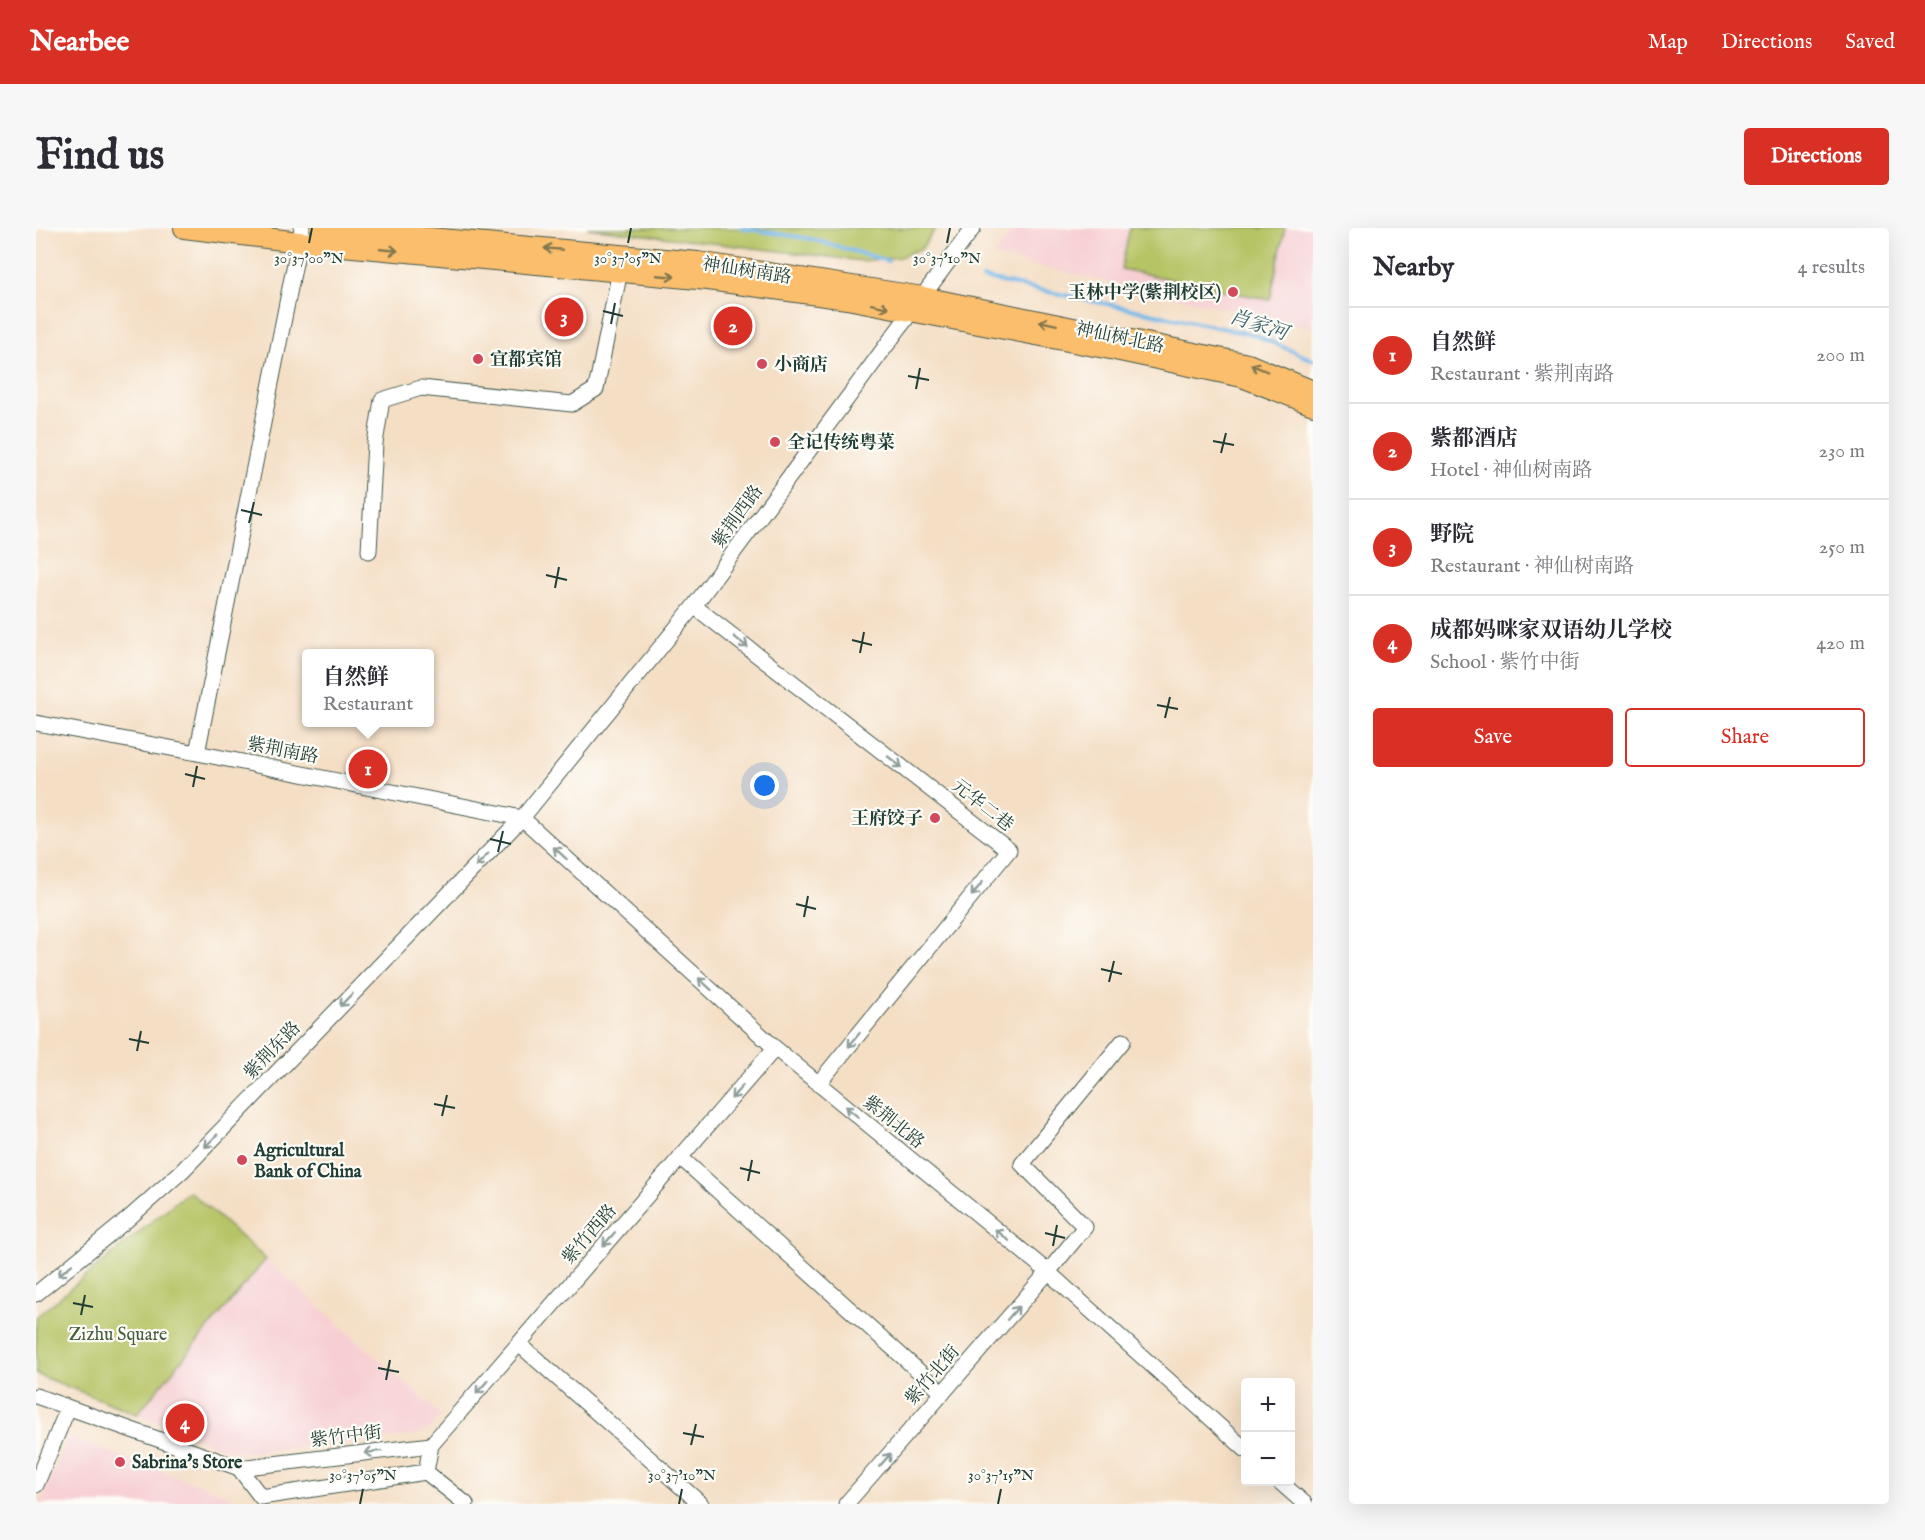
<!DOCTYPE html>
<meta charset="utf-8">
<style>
body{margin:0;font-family:"IM FELL English","Noto Serif SC",serif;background:#f7f7f7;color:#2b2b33}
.controls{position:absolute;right:18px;bottom:18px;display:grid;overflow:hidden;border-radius:6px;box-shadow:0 6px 24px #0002}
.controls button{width:54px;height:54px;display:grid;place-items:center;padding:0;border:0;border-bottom:2px solid #e1e1e2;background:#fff;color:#2b2b33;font:30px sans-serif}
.you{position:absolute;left:729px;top:558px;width:21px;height:21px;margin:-15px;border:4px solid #fff;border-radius:50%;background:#1a73e8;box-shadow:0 0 0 9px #1a73e833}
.badge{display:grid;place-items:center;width:39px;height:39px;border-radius:50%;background:#d93025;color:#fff;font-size:20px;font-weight:700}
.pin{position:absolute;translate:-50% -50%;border:3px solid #fff;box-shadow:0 2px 6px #0006}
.popup{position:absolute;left:266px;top:421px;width:132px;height:78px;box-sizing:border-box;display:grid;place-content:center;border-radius:6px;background:#fff;filter:drop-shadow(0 2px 4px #0005);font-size:20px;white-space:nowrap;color:#7c7c81}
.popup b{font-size:22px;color:#2b2b33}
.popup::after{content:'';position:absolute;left:50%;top:100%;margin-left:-12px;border:12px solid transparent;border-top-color:#fff}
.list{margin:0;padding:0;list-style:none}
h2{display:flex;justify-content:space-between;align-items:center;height:78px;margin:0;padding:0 24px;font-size:26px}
h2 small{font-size:20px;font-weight:400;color:#7c7c81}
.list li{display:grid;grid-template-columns:39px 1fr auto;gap:18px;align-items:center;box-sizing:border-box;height:96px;padding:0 24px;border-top:2px solid #e1e1e2}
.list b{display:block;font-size:22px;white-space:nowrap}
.list p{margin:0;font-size:20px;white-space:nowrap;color:#7c7c81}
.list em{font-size:20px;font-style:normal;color:#7c7c81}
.actions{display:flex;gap:12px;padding:18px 24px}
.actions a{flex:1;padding:14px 0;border:2px solid #d93025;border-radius:6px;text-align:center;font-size:21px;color:#d93025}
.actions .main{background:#d93025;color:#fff}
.map{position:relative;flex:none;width:1277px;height:1276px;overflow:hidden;border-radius:6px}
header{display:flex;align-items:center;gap:36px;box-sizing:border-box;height:84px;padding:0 30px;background:#d93025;color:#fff}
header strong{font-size:28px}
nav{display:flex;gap:33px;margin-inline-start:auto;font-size:21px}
.intro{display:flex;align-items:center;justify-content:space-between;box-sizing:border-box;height:144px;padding:0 36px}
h1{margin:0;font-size:42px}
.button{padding:15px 27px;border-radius:6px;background:#d93025;color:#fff;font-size:21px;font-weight:700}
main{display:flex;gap:36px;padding:0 36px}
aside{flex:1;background:#fff;border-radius:6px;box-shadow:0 6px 24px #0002}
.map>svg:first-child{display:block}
</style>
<header>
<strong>Nearbee</strong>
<nav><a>Map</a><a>Directions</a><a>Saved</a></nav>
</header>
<div class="intro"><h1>Find us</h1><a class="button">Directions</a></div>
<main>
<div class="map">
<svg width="1277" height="1276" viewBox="0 0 1277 1276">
<rect width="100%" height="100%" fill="#fdfcf7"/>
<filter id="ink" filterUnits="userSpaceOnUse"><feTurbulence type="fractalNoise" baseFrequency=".0167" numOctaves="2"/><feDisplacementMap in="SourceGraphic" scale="12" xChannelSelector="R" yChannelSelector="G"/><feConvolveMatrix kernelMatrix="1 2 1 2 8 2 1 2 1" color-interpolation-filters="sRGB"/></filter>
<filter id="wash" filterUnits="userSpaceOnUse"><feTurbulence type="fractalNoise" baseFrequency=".008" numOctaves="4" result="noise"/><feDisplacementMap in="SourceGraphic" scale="24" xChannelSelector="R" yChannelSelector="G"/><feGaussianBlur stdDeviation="1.35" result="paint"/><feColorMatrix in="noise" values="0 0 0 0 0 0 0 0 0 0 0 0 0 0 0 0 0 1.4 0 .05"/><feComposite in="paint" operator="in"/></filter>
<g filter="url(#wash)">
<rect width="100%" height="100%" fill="#f4dec4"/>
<path fill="#f7cfd3" d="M978 0H1277V100L958 28Z
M230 1031 405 1187 394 1201 377 1208 215 1224 190 1222 101 1186Z
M32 1209 195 1268 192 1276H4Z"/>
<path fill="#b7c466" stroke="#6b804d" stroke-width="1.5" d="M551 0H900L886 20 864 29 826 33Z
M1094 0H1249L1234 72 1085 41Z
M153 963 230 1031 101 1186 0 1146V1089Z"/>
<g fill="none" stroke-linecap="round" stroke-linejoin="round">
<path stroke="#74b8ea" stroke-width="4" d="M706 0 775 11 852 33
M947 50 1219 107 1277 132"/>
</g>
</g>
<g filter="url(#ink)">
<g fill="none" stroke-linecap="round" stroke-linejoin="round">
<g stroke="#3f554a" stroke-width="17">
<path id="minor" d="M333 323 339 215 346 172 385 160 536 176 560 161 586 33
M658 378 973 622 782 856
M0 495 161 525 486 590
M161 525 266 0
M486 590 739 820 1012 1044 1210 1222
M644 929 907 1165
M0 1066 92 991 146 943 486 590 658 378 937 0
M483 1116 665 1276
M0 1168 203 1240 395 1217
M203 1240 225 1269
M1244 1254 1269 1276
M0 1257 32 1180
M225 1269 390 1244
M430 1276 390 1244 395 1217 739 820
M810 1276 1012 1044 1049 999 986 936 1087 813"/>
</g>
<g stroke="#3f554a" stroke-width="22">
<path id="major" d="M148 0 263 14 672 52 811 71 1074 121 1206 149 1277 177
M284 0 662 34 887 69 1212 136 1277 163"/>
</g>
<use href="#minor" stroke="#fff" stroke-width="15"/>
<use href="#major" stroke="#fabe6d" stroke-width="20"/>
</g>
<defs><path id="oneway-shaft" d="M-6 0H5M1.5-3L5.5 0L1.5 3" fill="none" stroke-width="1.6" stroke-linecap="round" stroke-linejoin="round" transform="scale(1.5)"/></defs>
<g stroke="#82774e">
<use href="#oneway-shaft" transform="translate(517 21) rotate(-175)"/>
<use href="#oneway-shaft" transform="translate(353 22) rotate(5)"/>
<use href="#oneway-shaft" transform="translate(630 48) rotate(5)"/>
<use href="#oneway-shaft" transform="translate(844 78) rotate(12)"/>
<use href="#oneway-shaft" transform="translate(1012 95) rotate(-168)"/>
<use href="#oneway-shaft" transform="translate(1223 140) rotate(-157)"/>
</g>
<g stroke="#8f9e9a">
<use href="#oneway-shaft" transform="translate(705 414) rotate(38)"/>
<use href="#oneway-shaft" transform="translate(859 534) rotate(38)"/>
<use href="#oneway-shaft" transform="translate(524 625) rotate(-138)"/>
<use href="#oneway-shaft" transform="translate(446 632) rotate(134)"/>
<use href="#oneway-shaft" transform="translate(941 661) rotate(129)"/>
<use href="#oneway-shaft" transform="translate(669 756) rotate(-138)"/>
<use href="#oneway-shaft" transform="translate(310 772) rotate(134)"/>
<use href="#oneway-shaft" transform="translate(818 812) rotate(129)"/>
<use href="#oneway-shaft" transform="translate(701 864) rotate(131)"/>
<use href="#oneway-shaft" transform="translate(816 884) rotate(-141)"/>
<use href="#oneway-shaft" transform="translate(175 913) rotate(134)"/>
<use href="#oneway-shaft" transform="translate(966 1007) rotate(-141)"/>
<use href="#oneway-shaft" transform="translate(573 1011) rotate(131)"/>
<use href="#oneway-shaft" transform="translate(29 1042) rotate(141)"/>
<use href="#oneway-shaft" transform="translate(977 1085) rotate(-49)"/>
<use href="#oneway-shaft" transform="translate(446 1159) rotate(131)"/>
<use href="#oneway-shaft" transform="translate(337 1224) rotate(173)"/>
<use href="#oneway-shaft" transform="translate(849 1232) rotate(-49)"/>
</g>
</g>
<path fill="none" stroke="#1f3d34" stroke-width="2" d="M273 15 276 0M592 15 595 0M911 15 914 0M567 83 587 88M575 96 579 75M872 148 893 152M880 161 884 140M1177 213 1198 217M1185 225 1190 205M205 282 226 287M213 295 218 274M510 347 531 352M519 360 523 339M816 412 836 417M824 425 828 404M1121 477 1142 481M1129 490 1134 469M149 546 169 551M157 559 161 538M454 611 475 616M462 624 467 603M760 676 780 681M768 689 772 668M1065 741 1086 746M1073 754 1078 733M93 811 113 815M101 823 105 803M398 876 419 880M406 888 411 867M704 940 724 945M712 953 716 932M1009 1005 1029 1010M1017 1018 1021 997M37 1075 57 1079M45 1087 49 1067M342 1140 363 1144M350 1152 354 1132M647 1205 668 1209M655 1217 660 1196M324 1276 327 1261M643 1276 646 1261M962 1276 965 1261"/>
<g fill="#d1495b" stroke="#fdfcf7" stroke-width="2">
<circle cx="1197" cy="64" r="6"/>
<circle cx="442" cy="131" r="6"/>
<circle cx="726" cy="136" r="6"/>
<circle cx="739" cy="214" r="6"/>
<circle cx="899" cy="590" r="6"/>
<circle cx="206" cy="932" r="6"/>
<circle cx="84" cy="1234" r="6"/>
</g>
<g text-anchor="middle" stroke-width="4.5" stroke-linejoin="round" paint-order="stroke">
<g font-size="18" fill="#1f3d34" stroke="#fdfcf7">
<text transform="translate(711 42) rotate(9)" y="6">神仙树南路</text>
<text transform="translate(1084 109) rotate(12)" y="6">神仙树北路</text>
<text transform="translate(701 288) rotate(-54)" y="6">紫荆西路</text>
<text transform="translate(247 522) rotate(11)" y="6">紫荆南路</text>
<text transform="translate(947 577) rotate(38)" y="6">元华二巷</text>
<text transform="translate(236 822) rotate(-46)" y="6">紫荆东路</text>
<text transform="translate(858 894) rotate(39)" y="6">紫荆北路</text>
<text transform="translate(553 1006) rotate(-49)" y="6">紫竹西路</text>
<text transform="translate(896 1147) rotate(-49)" y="6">紫竹北街</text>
<text transform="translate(310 1208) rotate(-7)" y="6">紫竹中街</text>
</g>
<g font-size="18" font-weight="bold" fill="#1f3d34" stroke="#fdfcf7" text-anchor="start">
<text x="1185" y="70" text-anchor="end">玉林中学(紫荆校区)</text>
<text x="454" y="137">宜都宾馆</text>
<text x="738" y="142">小商店</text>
<text x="751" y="220">全记传统粤菜</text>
<text x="887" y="596" text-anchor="end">王府饺子</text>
<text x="218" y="928">Agricultural<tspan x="218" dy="21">Bank of China</tspan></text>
<text x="96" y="1240">Sabrina's Store</text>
</g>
<g font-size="18" fill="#455f40" stroke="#fdfcf7">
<text x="82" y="1112">Zizhu Square</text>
</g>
<g font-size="20" font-style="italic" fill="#39626b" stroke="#fdfcf7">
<text transform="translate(1223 96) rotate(18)" y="7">肖家河</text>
</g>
</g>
<g font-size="15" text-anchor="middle" fill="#1f3d34" stroke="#fdfcf7" stroke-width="4.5" stroke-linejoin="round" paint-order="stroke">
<text x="273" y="35">30°37'00"N</text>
<text x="592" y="35">30°37'05"N</text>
<text x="911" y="35">30°37'10"N</text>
<text x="327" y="1252">30°37'05"N</text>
<text x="646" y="1252">30°37'10"N</text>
<text x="965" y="1252">30°37'15"N</text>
</g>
</svg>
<div class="controls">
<button>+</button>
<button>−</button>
</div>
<div class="you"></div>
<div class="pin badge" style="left:332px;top:541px">1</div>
<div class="popup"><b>自然鲜</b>Restaurant</div>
<div class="pin badge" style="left:697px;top:98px">2</div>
<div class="pin badge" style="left:528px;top:89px">3</div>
<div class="pin badge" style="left:149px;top:1195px">4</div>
</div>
<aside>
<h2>Nearby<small>4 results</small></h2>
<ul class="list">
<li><span class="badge">1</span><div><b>自然鲜</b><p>Restaurant · 紫荆南路</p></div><em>200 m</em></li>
<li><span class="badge">2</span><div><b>紫都酒店</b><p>Hotel · 神仙树南路</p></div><em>230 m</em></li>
<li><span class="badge">3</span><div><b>野院</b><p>Restaurant · 神仙树南路</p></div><em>250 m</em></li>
<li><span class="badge">4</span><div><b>成都妈咪家双语幼儿学校</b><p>School · 紫竹中街</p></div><em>420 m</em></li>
</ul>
<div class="actions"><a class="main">Save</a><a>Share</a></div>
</aside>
</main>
